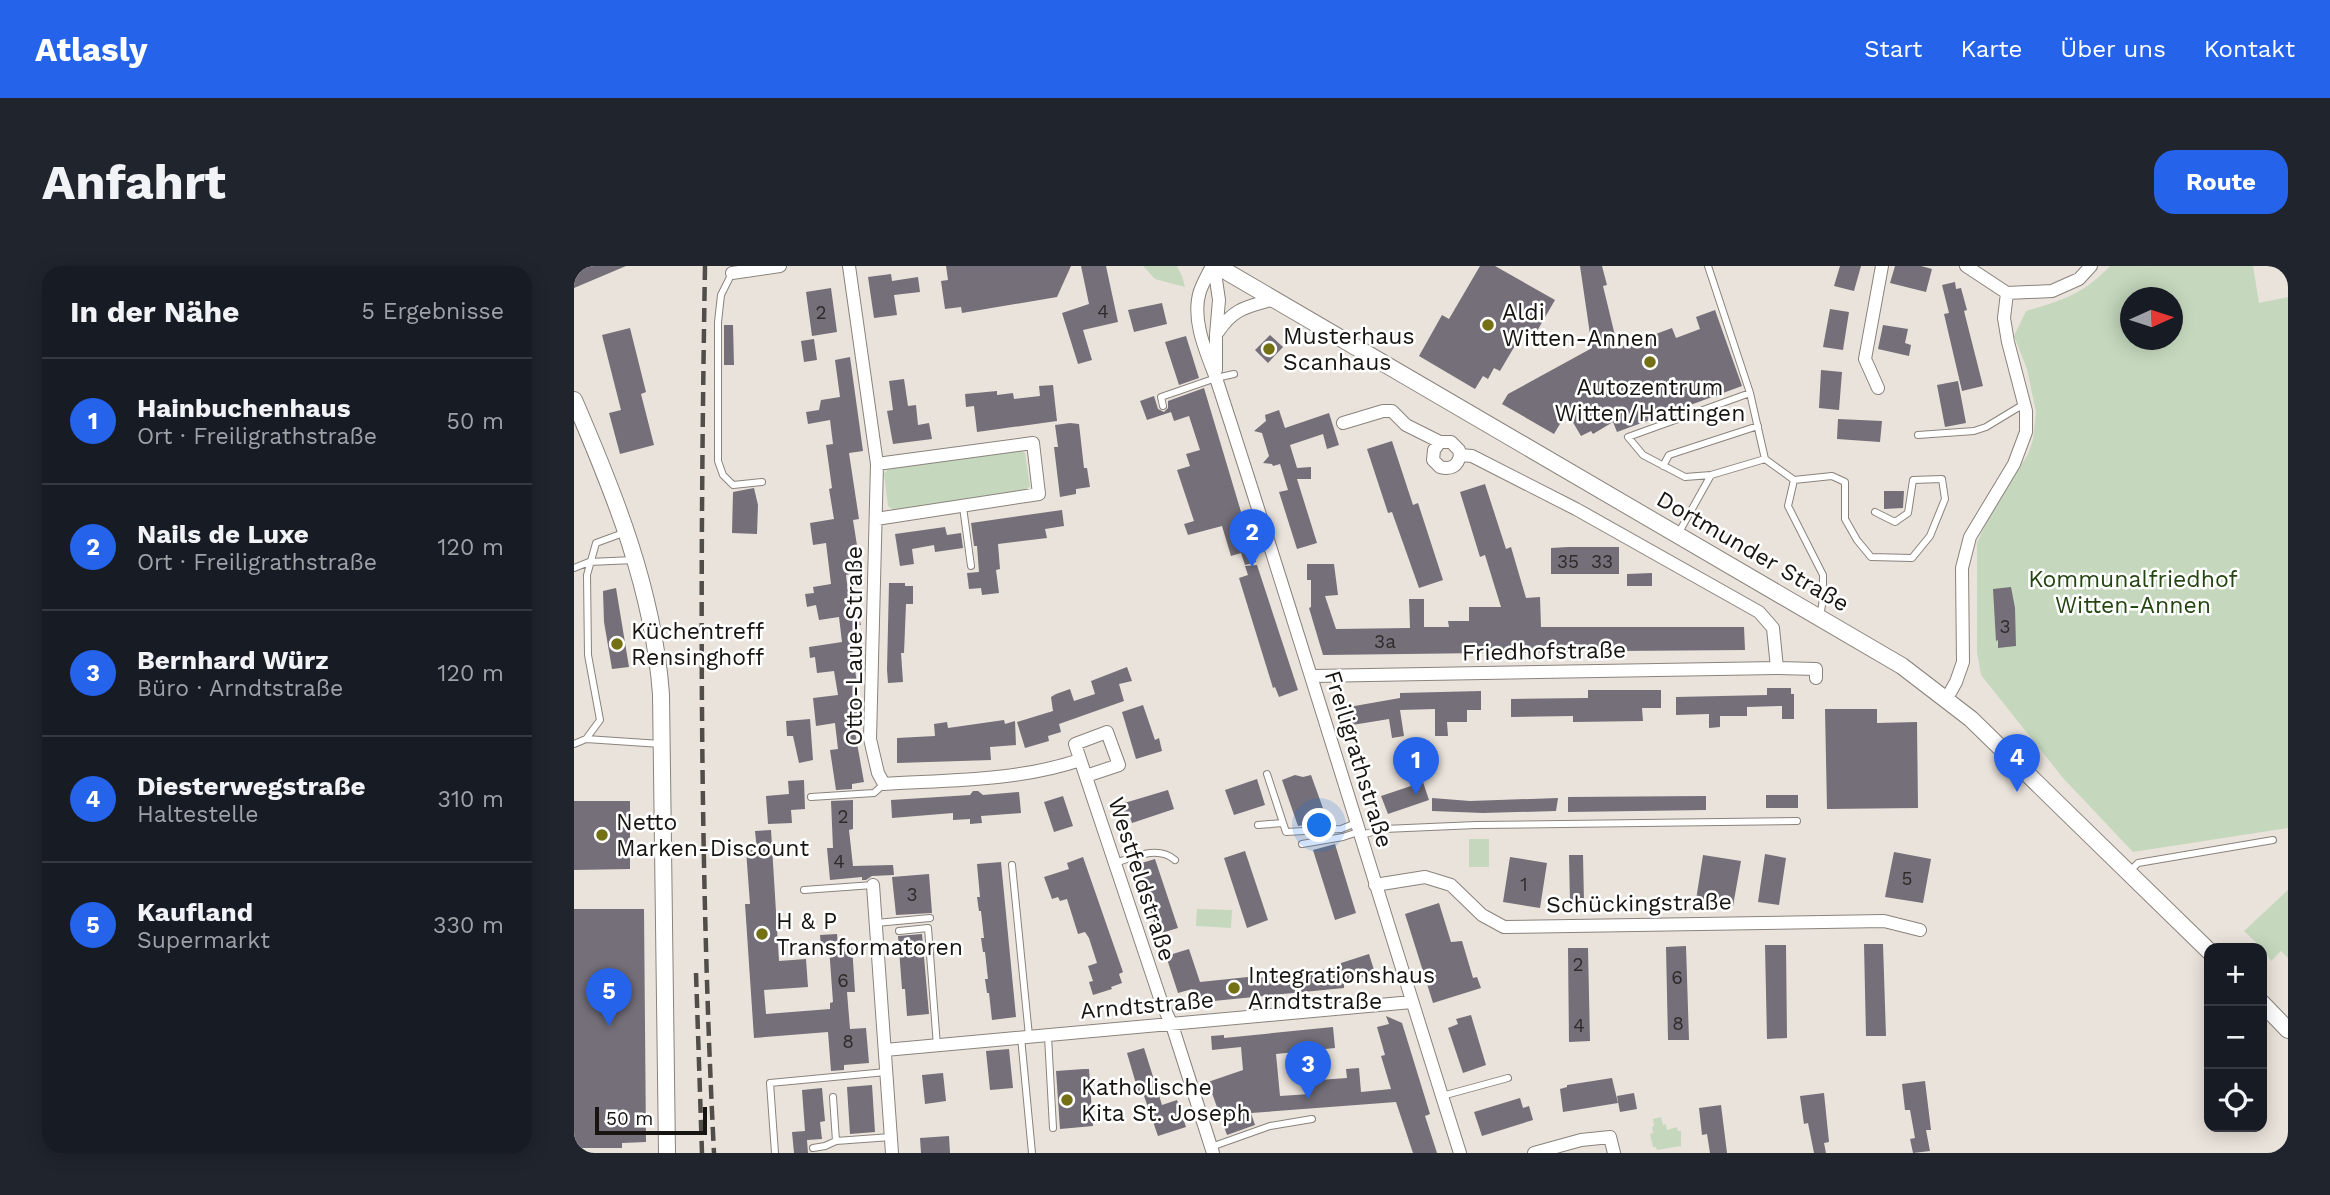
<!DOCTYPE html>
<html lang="de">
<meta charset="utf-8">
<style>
body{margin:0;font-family:"Work Sans",sans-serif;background:#20242c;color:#f1f3f6}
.controls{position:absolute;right:21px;bottom:21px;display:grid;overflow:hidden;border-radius:14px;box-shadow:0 4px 18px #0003}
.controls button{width:63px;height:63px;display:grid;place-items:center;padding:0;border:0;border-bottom:2px solid #363941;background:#171b24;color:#f1f3f6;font:35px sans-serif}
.compass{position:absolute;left:1546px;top:21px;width:63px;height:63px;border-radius:50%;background:#171b24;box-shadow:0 4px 18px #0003;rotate:87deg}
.scale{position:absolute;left:21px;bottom:18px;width:112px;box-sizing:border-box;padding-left:7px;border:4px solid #171512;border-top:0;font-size:19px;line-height:24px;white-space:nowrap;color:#171512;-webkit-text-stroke:5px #fff;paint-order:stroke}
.you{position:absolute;left:746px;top:560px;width:24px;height:24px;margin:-18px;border:5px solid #fff;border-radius:50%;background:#1a73e8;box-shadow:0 0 0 10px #1a73e833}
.badge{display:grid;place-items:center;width:46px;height:46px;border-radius:50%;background:#2563eb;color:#fff;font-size:23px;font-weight:700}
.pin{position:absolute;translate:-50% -58px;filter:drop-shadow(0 2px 4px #0008)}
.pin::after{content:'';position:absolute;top:37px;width:24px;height:21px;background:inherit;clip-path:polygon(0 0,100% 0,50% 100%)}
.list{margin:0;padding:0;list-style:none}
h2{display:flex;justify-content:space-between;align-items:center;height:91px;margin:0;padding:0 28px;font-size:30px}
h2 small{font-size:23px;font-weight:400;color:#9ea1a6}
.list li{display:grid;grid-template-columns:46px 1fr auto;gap:21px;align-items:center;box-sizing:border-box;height:126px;padding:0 28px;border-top:2px solid #363941}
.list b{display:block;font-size:26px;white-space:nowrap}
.list p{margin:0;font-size:23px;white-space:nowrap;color:#9ea1a6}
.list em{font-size:23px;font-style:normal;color:#9ea1a6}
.icon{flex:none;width:38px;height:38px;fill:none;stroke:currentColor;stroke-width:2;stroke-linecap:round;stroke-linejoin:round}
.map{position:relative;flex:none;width:1714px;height:887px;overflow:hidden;border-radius:21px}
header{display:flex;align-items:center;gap:42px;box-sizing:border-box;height:98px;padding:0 35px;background:#2563eb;color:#fff}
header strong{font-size:33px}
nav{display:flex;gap:38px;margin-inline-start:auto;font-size:24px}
.intro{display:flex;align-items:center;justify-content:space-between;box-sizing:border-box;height:168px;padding:0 42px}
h1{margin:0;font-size:49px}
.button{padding:18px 32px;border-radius:21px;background:#2563eb;color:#fff;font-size:24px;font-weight:700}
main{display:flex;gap:42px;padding:0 42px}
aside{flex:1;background:#171b24;border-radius:21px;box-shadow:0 4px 18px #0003}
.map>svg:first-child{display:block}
</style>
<header>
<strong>Atlasly</strong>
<nav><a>Start</a><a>Karte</a><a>Über uns</a><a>Kontakt</a></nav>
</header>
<div class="intro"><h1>Anfahrt</h1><a class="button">Route</a></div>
<main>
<aside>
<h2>In der Nähe<small>5 Ergebnisse</small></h2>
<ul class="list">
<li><span class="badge">1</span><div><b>Hainbuchenhaus</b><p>Ort · Freiligrathstraße</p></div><em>50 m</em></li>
<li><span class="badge">2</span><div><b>Nails de Luxe</b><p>Ort · Freiligrathstraße</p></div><em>120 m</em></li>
<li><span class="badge">3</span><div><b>Bernhard Würz</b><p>Büro · Arndtstraße</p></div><em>120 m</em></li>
<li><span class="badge">4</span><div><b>Diesterwegstraße</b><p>Haltestelle</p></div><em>310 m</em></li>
<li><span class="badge">5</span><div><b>Kaufland</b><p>Supermarkt</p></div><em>330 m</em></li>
</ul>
</aside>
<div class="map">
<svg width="1714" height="887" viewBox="0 0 1714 887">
<rect width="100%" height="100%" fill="#eae3db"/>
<path fill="#c5d8bd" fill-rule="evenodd" d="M569 0H603L608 10 611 21 581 13Z
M1536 0H1679L1685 37 1714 31V562L1559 586 1489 512 1407 409 1403 386V277L1413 255 1454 188 1459 174 1462 146 1453 103 1440 70 1452 45C1489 34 1508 29 1536 0ZM1556 32H1598V74H1556Z
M444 182 451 187 456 220 449 227 321 245 314 240 310 208 316 200Z
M895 573H915V601H895Z
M1714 624V692L1707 685 1697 695 1688 682 1670 665Z
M623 643 658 644 657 662 622 660Z
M1087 851 1089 859 1092 858 1093 864 1103 861 1104 865H1107V880L1083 884 1082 881H1079L1076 868 1079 867 1078 861 1080 860 1079 853Z"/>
<path fill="#746f78" d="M0 0H52L0 22Z
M372 0H497L483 31 388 47 387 41 371 43 367 15 374 14Z
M507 0H532L544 56 509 64 518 94 504 98 488 47 515 38Z
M906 0H921L981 34 959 72 949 66 926 105 920 102 914 113 909 110 901 123 845 90 868 49 875 53Z
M1006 0H1028L1033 19 1029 20 1044 82 1098 62 1102 72 1126 63 1122 51 1141 44 1168 120 1043 166 1039 156 1019 168 1017 165 1007 170 993 146 980 168 928 138 934 128 1018 82Z
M1266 0H1287L1280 25 1260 20Z
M1321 0H1347L1358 3 1352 26 1316 17Z
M317 8 318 15 344 11 346 26 320 29 323 49 300 52 294 11Z
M1381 16 1382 23 1387 22 1393 44 1390 45 1409 120 1388 125 1370 48 1375 47 1368 19Z
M257 22 263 66 238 70 232 26Z
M588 37 593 58 560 66 554 44Z
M1256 43 1275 46 1269 84 1249 81Z
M150 59H159L160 99H150Z
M1309 59 1334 63 1331 77 1337 79 1335 90 1304 83Z
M56 62 72 126 67 128 80 179 46 188 35 147 47 144 28 69Z
M696 69 709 81 694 97 681 84Z
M612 70 625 112 605 119 591 76Z
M240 73 243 94 230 96 227 75Z
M276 91 289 185 275 187 285 253 279 254 287 305 272 309 275 334 280 333 287 359 279 360 280 375H277L285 432H288L287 454 279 455 290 516 278 518V523L262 524 256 484 264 483 261 457 242 460 239 432 264 429 260 405 243 407 241 391 236 392 235 381 268 376 265 351 245 354 242 339 233 341 231 328 240 327 239 321 257 318 252 277 239 279 236 257 260 253 255 223 258 222 252 179 259 178 256 154 234 158 232 146 245 144 247 134 266 131 261 94Z
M1247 104 1268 106 1265 144 1245 142Z
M330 113 334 140 342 139 344 159 355 157 358 173 319 178 313 145 319 144 315 115Z
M1384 115 1392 157 1371 161 1363 119Z
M479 119 483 155 403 166 400 140 392 141 391 128 423 125V129L439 127 440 133 466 130 465 120Z
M630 122 682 296 671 299 667 287 657 290 648 260 614 269 610 258 620 255 603 204 616 200 612 188 626 184 615 150 600 155 597 146 573 154 566 135 580 130 584 143 590 146 594 142V135Z
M705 144 711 162 755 147 765 179 753 183 749 168 716 179 723 202 737 201V213H723L743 277 723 283 705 226 714 224 706 198 699 200 698 198 689 197 695 190 688 167 680 165 692 155 691 149Z
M1264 153 1308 155 1306 176 1263 173Z
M496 157 505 158 510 202H513L516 221 502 223V228L486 231 480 181H484L481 159Z
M818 175 839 239 844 237 869 314 845 322 818 246 814 247 793 183Z
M911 218 932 283 937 281 952 332 966 331 967 361H1170L1171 384 1039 385V375L1023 386 1001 384 998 386 749 389 735 342 737 341V314H733V298H760L764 329 751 330 762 363 836 362 835 333H850V361H875L874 355H895V341H927L911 289 906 291 886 226Z
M180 222 184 239 183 268 158 267 159 226Z
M1310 225H1330L1329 242 1310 243Z
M488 244 490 260 471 263 473 272 424 278 426 303 422 304 425 327 408 329 407 322 395 323 393 307 405 306 403 280H400L397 257Z
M371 261 373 269 387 267 389 282 361 286 360 279 338 283 340 298 326 300 321 268Z
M994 281H1045V308H977V282Z
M683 299 724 424 705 431 701 421 699 422 665 312 674 309 671 300Z
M1078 307V320H1053V308Z
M315 317H331V320H339V338H332L330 387H327L329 416 314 417 313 404Z
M1437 321 1441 342 1442 380 1424 382V374L1422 375 1419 323Z
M42 322 55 401 38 403 30 356 29 325Z
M553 401 558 415 545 418 550 435 485 458 487 466 474 470 475 475 451 482 443 456 479 445 477 431 482 428 496 423 500 435 521 428 517 415Z
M1193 422H1217V428H1220V453H1208V440L1173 441V450H1146V461L1135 462V448L1102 449V431L1193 429Z
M1014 424H1087V442H1068L1069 455 999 456V450L937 451V433L1014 432Z
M907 425V444H893V456H873L874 470H861V443L826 444 830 470 818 472 815 453 772 460 769 442 826 432V427Z
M569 439 581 474 585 472 588 485 562 493 548 446Z
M1251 443H1303V457L1343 456 1344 542 1253 543Z
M236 453 239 494 225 497 219 470H213L212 455Z
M430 454 431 458 441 455 442 479 416 481 417 494 323 497V472L361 470 360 458 373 456 374 462Z
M721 509 729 511 737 509 754 556 724 560 708 514Z
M683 513 691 539 660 549 651 524Z
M230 514 231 543 217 544 218 557 194 558 192 530 215 528 214 515Z
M849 516 855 534 814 548 807 530Z
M594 524 600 543 558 557 555 548 551 549 547 538Z
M399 525H404L409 529 445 526 447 547 407 550 408 557 396 558V553L379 554V547L318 552 317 534 396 529Z
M1192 529H1224V542H1192Z
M489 530 499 560 480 566 470 536Z
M1132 530V544L994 546V531Z
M858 532 896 535 984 532 982 545 909 547 858 545Z
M279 534V563L275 564 279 600 319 599 320 609 298 610 292 614H288V611L256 614 253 582H259L257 535Z
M0 535H56V603L0 604Z
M197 564 205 695 232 693 234 721 190 724 192 748 256 743V737L259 736 255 681H247L246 669 263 668 264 680 278 679 281 726H273L276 763 292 762 295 797 270 799V804L257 805 254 766 180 772 171 638H176L172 584H183L181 565Z
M761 578 782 647 761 654 739 584Z
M671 585 694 654 673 662 650 592Z
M1320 586 1357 593 1349 637 1311 631Z
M1191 588 1212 592 1205 639 1184 636Z
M995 589H1009L1010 636 996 637Z
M1129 589 1167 595 1159 640 1122 634Z
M509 591 549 706 545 708 548 717 537 721 538 723 519 729 515 716 519 715 514 700 523 697 515 672 511 666 504 668 493 633 486 635 484 631 478 633 470 611 495 603 493 597Z
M936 591 973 597 966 642 929 636Z
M581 593 604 662 584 668 561 599Z
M427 596 442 751 418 754 415 727H413L411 713H414L411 686H409L407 672H410L407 645H405L403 631H406L403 598Z
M355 608 358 647 322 649 318 611Z
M865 637 877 676 888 675 899 712 903 711 907 722 859 737 831 648Z
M0 643H70L72 876 48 877V882H0Z
M348 668 355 748 333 750 331 723H328L324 670Z
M1290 678H1309L1312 770H1292Z
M1191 679H1212L1213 772 1193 773Z
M1112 680 1115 774H1094L1092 681Z
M994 682H1014L1016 775 995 776Z
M615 683 626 716 674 711 675 713 767 701V697L795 688 801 707 770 717V722L619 737 618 723 604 727 592 690Z
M897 749 912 799 889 807 874 762 884 758 882 753Z
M812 750 828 757 856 848 851 850 863 887H839L822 836 677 847 681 859 653 869 634 816 669 804 667 781 638 784 637 770 650 769V772L759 761 761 782 702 788 706 830 736 828 733 819 745 814 773 812 772 803 785 802 787 826 817 823 807 790 811 789 803 761 815 758Z
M570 782 588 839 603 834 612 861 584 870 569 827 565 828 553 787Z
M435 783 439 822 416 824 412 785Z
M510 803H515L519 860 486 863 482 805Z
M369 807 372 835 351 838 348 809Z
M1038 812 1044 837 989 846 986 823 993 821V819Z
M1351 815 1357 864H1352L1356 885 1339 887 1336 873 1341 872 1336 844H1331L1328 818Z
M298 819 301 866 276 868 273 821Z
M248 822 251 855 246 856 248 873 233 874 234 887H220L218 866 231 865 228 824Z
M1060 827 1063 843 1046 846 1043 830Z
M1250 827 1255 876 1250 877 1252 887H1240L1234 857 1230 858 1226 830Z
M946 832 949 842 955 840 959 854 908 870 900 846Z
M1147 839 1153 887H1136L1133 868 1128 869 1125 842Z
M375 870 376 887H347L346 872Z"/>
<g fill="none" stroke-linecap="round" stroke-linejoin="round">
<g stroke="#8a837c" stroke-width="8">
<path id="lane" d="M1134 0 1176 127 1191 193 1220 214 1214 240 1249 309V333L1246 351
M158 7 147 29 144 56V195L149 209 159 219 188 216
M589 140 587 131 642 112 660 108
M1344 169 1400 165 1412 161 1450 138
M1089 200 1095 189 1184 160
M1137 209 1111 211 1069 189 1054 171 1176 127
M1220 214 1258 210 1271 216V253L1283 274 1297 291 1338 292 1356 270 1371 233 1368 213 1339 214 1334 247 1321 256 1301 246
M389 241 397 300
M1104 268 1137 209 1191 193
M0 302 15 296 60 294
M12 473 87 478
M0 478 12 473 26 454 14 389 13 309 22 277 52 266
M693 508 712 566 767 563 782 557
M237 531 300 527 310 518
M684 559 709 557
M787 569 810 563 902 559 1223 555
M728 578 769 571 784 566
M541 597C560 591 584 579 601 594
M438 599 455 770
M1556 605 1564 597 1699 574
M230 624 299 619
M302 657 356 652
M325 665 354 662 363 780
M474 770 479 862
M447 771 458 887
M868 830 934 812
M259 831 262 875 317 871
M637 881 696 860 738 853
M239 882 251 880 262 875
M201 887 196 817 312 806"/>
</g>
<g stroke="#8a837c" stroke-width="14">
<path id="street" d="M275 0 303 198 296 473 304 507 310 518C375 514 444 515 506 494
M638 0C634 8 629 17 626 25 617 53 632 86 642 112 726 369 804 629 886 887
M640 0 645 34 642 69V104
M1392 0 1433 27 1478 25 1505 13 1517 0
M158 7 206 0
M644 66C659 43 672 41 697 34
M1304 122 1291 93 1308 0
M769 157 809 145H818L832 159 866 176H877L885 184 886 189C884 200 877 204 866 201L859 194 860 184 866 176
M886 189 898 190 1002 243 1185 346 1199 362 1203 402
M302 253 465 228 459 177 303 198
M739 410 1203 402 1242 403V412
M1373 432 1382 416 1389 396 1388 302 1396 271 1440 198 1452 166V145L1434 76 1430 52 1433 27
M512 510 545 499 533 466 501 478 588 738 598 759 639 887
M299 619 318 887
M801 619 851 611 877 619 908 649 930 661 1310 655 1346 664
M311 784 838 736
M960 887 1007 874 1036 871 1040 887"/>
</g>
<g stroke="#8a837c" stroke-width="18">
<path id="secondary" d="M643 0 1328 400 1397 453 1635 685
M0 134C41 229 79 323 87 428L93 887
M1688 737 1714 764"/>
</g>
<use href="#lane" stroke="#fff" stroke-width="6"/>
<use href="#street" stroke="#fff" stroke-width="12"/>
<use href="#secondary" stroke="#fff" stroke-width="16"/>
<path stroke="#514d49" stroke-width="4.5" stroke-dasharray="14 7" stroke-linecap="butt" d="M131 0C126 296 125 592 140 887
M122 707 128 887"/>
</g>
<g fill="#737114" stroke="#fff" stroke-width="2.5">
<circle cx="914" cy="59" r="7"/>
<circle cx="695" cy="83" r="7"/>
<circle cx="1076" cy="96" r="7"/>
<circle cx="43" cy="378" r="7"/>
<circle cx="28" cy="569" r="7"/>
<circle cx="188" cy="668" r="7"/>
<circle cx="660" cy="722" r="7"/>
<circle cx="493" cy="834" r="7"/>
</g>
<g text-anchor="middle" stroke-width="5" stroke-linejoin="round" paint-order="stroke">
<g font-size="19" fill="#2e2c2c">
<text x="529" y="52">4</text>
<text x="247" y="53">2</text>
<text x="994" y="302">35</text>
<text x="1028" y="302">33</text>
<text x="1431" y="367">3</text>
<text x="811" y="382">3a</text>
<text x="269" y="557">2</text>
<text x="265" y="602">4</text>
<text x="1333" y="619">5</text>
<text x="950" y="625">1</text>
<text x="338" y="635">3</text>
<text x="1004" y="705">2</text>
<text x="1103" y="718">6</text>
<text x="269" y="721">6</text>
<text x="1104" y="764">8</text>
<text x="1005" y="766">4</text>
<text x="274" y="782">8</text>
</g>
<g font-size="23" fill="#171512" stroke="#fff" text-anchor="start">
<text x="928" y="54">Aldi<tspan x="928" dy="26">Witten-Annen</tspan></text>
<text x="709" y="78">Musterhaus<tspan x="709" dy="26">Scanhaus</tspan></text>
<text x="1076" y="129" text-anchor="middle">Autozentrum<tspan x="1076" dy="26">Witten/Hattingen</tspan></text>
<text x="57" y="373">Küchentreff<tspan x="57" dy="26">Rensinghoff</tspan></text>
<text x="42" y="564">Netto<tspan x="42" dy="26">Marken-Discount</tspan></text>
<text x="202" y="663">H &amp; P<tspan x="202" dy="26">Transformatoren</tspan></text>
<text x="674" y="717">Integrationshaus<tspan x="674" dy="26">Arndtstraße</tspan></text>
<text x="507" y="829">Katholische<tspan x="507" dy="26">Kita St. Joseph</tspan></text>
</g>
<g font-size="23" fill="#171512" stroke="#fff">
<text transform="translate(1179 285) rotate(30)" y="8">Dortmunder Straße</text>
<text transform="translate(280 380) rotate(-90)" y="8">Otto-Laue-Straße</text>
<text transform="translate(970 385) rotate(-1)" y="8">Friedhofstraße</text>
<text transform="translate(785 493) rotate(73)" y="8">Freiligrathstraße</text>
<text transform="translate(568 613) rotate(72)" y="8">Westfeldstraße</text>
<text transform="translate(1065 637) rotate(-1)" y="8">Schückingstraße</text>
<text transform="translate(573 739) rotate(-5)" y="8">Arndtstraße</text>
</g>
<g font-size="23" fill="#244511" stroke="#fff">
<text x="1559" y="321">Kommunalfriedhof<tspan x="1559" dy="26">Witten-Annen</tspan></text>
</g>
</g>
</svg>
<div class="controls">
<button>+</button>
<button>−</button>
<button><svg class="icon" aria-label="locate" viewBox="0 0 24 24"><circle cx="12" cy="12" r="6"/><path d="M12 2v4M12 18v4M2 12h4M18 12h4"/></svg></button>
</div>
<svg class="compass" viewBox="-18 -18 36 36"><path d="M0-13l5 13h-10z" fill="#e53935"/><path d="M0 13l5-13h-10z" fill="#9ea1a6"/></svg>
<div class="scale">50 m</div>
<div class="you"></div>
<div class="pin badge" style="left:842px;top:529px">1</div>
<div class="pin badge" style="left:678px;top:301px">2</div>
<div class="pin badge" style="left:734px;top:833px">3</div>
<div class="pin badge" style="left:1443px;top:526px">4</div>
<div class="pin badge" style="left:35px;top:760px">5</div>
</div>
</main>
